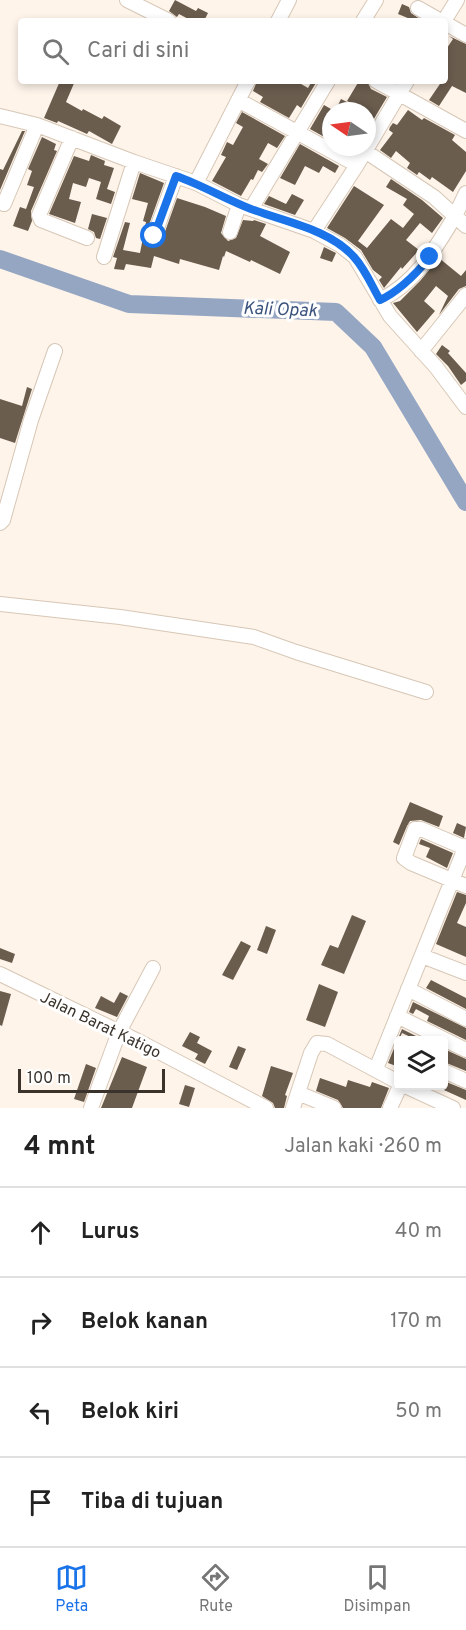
<!DOCTYPE html>
<html lang="id">
<meta charset="utf-8">
<style>
body{margin:0;font-family:Overpass,sans-serif;background:#f6f6f6;color:#222}
.controls{position:absolute;right:18px;bottom:18px;display:grid;overflow:hidden;border-radius:6px;box-shadow:0 3px 9px #0003}
.controls button{width:54px;height:54px;display:grid;place-items:center;padding:0;border:0;border-bottom:2px solid #e0e0e0;background:#fff;color:#222;font:30px sans-serif}
.compass{position:absolute;left:322px;top:102px;width:54px;height:54px;border-radius:50%;background:#fff;box-shadow:0 3px 9px #0003;rotate:283deg}
.scale{position:absolute;left:18px;bottom:15px;width:147px;box-sizing:border-box;padding-left:6px;border:3px solid #39332c;border-top:0;font-size:16px;line-height:21px;white-space:nowrap;color:#39332c;-webkit-text-stroke:4px #fff;paint-order:stroke}
.stop{position:absolute;width:18px;height:18px;margin:-14px;border:4px solid #1a73e8;border-radius:50%;background:#fff}
.stop.end{background:#1a73e8;border-color:#fff;box-shadow:0 2px 6px #0008}
.list{margin:0;padding:0;list-style:none}
h2{display:flex;justify-content:space-between;align-items:center;height:78px;margin:0;padding:0 24px;font-size:26px}
h2 small{font-size:20px;font-weight:400;color:#767676}
.list li{display:grid;grid-template-columns:39px 1fr auto;gap:18px;align-items:center;box-sizing:border-box;height:90px;padding:0 24px;border-top:2px solid #e0e0e0}
.list b{display:block;font-size:22px;white-space:nowrap}
.list em{font-size:20px;font-style:normal;color:#767676}
.icon{flex:none;width:33px;height:33px;fill:none;stroke:currentColor;stroke-width:2;stroke-linecap:round;stroke-linejoin:round}
.map{position:relative;flex:none;width:466px;height:1108px;overflow:hidden}
.search{position:absolute;background:#fff;box-shadow:0 3px 9px #0003;left:18px;right:18px;top:18px;height:66px;display:flex;align-items:center;gap:15px;box-sizing:border-box;padding:0 21px;border-radius:6px;color:#767676;font-size:22px}
.sheet{height:438px;background:#fff}
nav{display:flex;justify-content:space-around;align-items:center;box-sizing:border-box;height:84px;border-top:2px solid #e0e0e0;background:#fff;font-size:16px;color:#767676}
nav a{display:grid;justify-items:center;gap:3px}
nav .on{color:#1a73e8}
.map>svg:first-child{display:block}
</style>
<div class="map">
<svg width="466" height="1108" viewBox="0 0 466 1108">
<rect width="100%" height="100%" fill="#fef4ea"/>
<g fill="none" stroke-linecap="round" stroke-linejoin="round">
<path stroke="#95a6c2" stroke-width="18" d="M0 259 129 304 336 312 373 347 466 502"/>
</g>
<path fill="#6b5d4e" d="M175 0 196 11 198 8 208 13 204 21H192L179 14 177 17 169 11Z
M402 4 409 7 411 13 423 21H415L398 14Z
M449 36 466 44V93L452 86 439 106 429 100 442 81H445V51L453 39Z
M60 81H75L66 102 82 111 83 109 102 119 104 116 121 126 112 144 89 131 87 134 58 121 57 123 44 118Z
M257 81H296L308 88 312 81H317L301 108 297 105 289 118 260 102 263 97 253 91Z
M359 81H367L371 89 387 97 372 122 367 119V111L347 101Z
M341 99 353 105 350 111H335Z
M324 105 331 109V133L328 139 310 129Z
M408 110 422 120 424 118 455 135 452 140 466 152V171L453 192 432 177 430 180 419 172 417 175 407 168 410 163 396 151 391 158 380 150 393 133 389 130 390 127 393 123 397 125Z
M242 112 285 136 277 148 268 143 259 159 268 164 262 172 258 170 253 180 251 179 241 196 212 181 226 157 221 155 227 142 233 145 243 127 236 123Z
M22 131H25L0 190V169L3 170Z
M42 137 56 144 54 150 57 151 31 211 32 221 28 231 13 226 20 207 26 209 34 187 27 185 32 171 28 169Z
M300 144 339 166 335 173 323 166 319 173 305 166 295 185 280 178Z
M91 155 105 161 104 165 114 168 107 189 115 192 111 204 96 199 101 182 89 178 86 187 73 183 69 199 81 202 75 223 49 214 74 156 89 161Z
M140 173 164 183 146 233 148 242 156 245 162 240 177 198 205 207 226 216 221 233 228 241 236 238 243 220 253 221 254 220 266 224 260 236 290 252 280 274 251 260 250 262 226 251 224 257 223 256 219 270 180 259 179 264 154 256 151 268 126 264 124 270 114 269 117 258 113 257 125 222 130 223 123 250 140 253 146 222 143 221 148 203 132 199Z
M391 179 422 200 443 218 432 233 420 223 406 240 419 250 402 269 401 267 384 288 379 280 382 277 373 270 361 250 345 238 327 228 354 186 384 205 358 241 367 248 391 219 403 228 414 214 403 205 407 199 386 187Z
M292 194 304 200 295 215 264 204 269 196 286 204Z
M92 214 107 218 100 239 96 238 94 232 88 229Z
M324 247 336 253 332 262 320 258Z
M439 258 461 276 466 270V286L459 289 439 315 448 296 436 286 424 301 435 311 417 332 393 303 400 301 420 281Z
M442 345 450 351 448 353 466 373V381L461 385 448 366 436 354Z
M27 387 32 389 15 443 0 438V399L22 406Z
M410 802 443 816 439 827 421 820 410 821 407 826 399 845 393 842Z
M457 823 466 827 464 838 453 833Z
M421 839 453 853 447 868 426 857 430 848 419 844Z
M457 892 466 895V903L457 923 466 927V957L436 944Z
M352 915 366 921 344 974 321 965 330 945 338 948Z
M266 926 276 930 267 954 257 950Z
M241 941 251 946 233 980 222 975Z
M0 948 15 954 12 963 0 959Z
M431 980 466 998V1009L426 988Z
M319 984 338 992 325 1027 306 1020Z
M0 991 11 994 2 1026 0 1025Z
M120 992 128 996 117 1017 95 1008 101 996 114 1003Z
M413 1002 466 1028V1040L427 1021 429 1016 416 1009 413 1014 409 1012Z
M402 1029 426 1041H419L402 1033 394 1052 399 1054V1067L388 1063Z
M190 1032 200 1037 197 1043 212 1051 205 1064 195 1059 198 1054 182 1046Z
M238 1046 246 1049 237 1070 229 1067Z
M444 1049 466 1059V1071L444 1062Z
M122 1057 147 1067 132 1108H101Z
M86 1064 96 1068 84 1102 74 1099Z
M271 1066 293 1073 285 1095 287 1096 284 1108H275L273 1103 262 1096Z
M320 1078 346 1087 348 1080 370 1087 372 1082 389 1088 381 1108H343L338 1100 316 1091Z
M444 1081 466 1090V1100L435 1086H444Z
M185 1085 195 1088 189 1107 179 1104Z"/>
<g fill="none" stroke-linecap="round" stroke-linejoin="round">
<g stroke="#d7c7b6" stroke-width="16">
<path id="minor" d="M127 0 169 21
M418 8 441 21
M278 21 289 0
M363 21 376 0
M444 21 457 0
M445 23 466 35
M376 81 466 131
M238 100 357 165
M0 116 37 125 134 162 196 183 239 205 314 231 340 245 355 257 390 316 436 367 466 407
M72 138 39 215 41 220 87 238
M365 151 434 197 455 216C435 249 416 283 380 300
M196 183 248 81
M466 193 455 216 466 226
M4 204 37 125
M251 209 328 81
M314 231 357 165 407 81
M230 232 239 205
M154 236 176 176
M104 257 134 162
M421 351 466 295
M0 523 3 520 31 420 55 351
M0 604 120 617 254 637 296 652 426 692
M466 846 465 848 421 829H415L404 858 411 863 466 886
M422 956 466 973
M0 974 140 1042 266 1108
M408 989 466 1019
M397 1016 466 1050
M376 1069 465 848
M444 1071 466 1081
M405 1086 453 1108
M298 1093 334 1108
M91 1108 119 1032 153 968
M293 1108 311 1053 317 1043 327 1044 398 1082
M390 1108 400 1086"/>
</g>
<use href="#minor" stroke="#fff" stroke-width="14"/>
</g>
<g fill="none" stroke-linecap="round" stroke-linejoin="round">
<path stroke="#1a73e8" stroke-width="8" d="M154 236 176 176C202 185 225 199 251 209 285 222 329 229 354 257 365 269 372 286 380 300 400 291 416 274 430 257"/>
</g>
<g text-anchor="middle" stroke-width="6" stroke-linejoin="round" paint-order="stroke">
<g font-size="16" fill="#39332c" stroke="#fff">
<text transform="translate(101 1024) rotate(26)" y="6">Jalan Barat Katigo</text>
</g>
<g font-size="18" font-style="italic" fill="#3a527c" stroke="#fff">
<text transform="translate(280 309) rotate(2)" y="6">Kali Opak</text>
</g>
</g>
</svg>
<div class="controls">
<button><svg class="icon" aria-label="layers" viewBox="0 0 24 24"><path d="M12 4l9 5-9 5-9-5zM3 14l9 5 9-5"/></svg></button>
</div>
<svg class="compass" viewBox="-18 -18 36 36"><path d="M0-13l5 13h-10z" fill="#e53935"/><path d="M0 13l5-13h-10z" fill="#767676"/></svg>
<div class="scale">100 m</div>
<div class="stop" style="left:154px;top:236px"></div>
<div class="stop end" style="left:430px;top:257px"></div>
<div class="search"><svg class="icon" aria-label="search" viewBox="0 0 24 24"><circle cx="10" cy="10" r="6"/><path d="M15 15l6 6"/></svg>Cari di sini</div>
</div>
<section class="sheet">
<h2>4 mnt<small>Jalan kaki · 260 m</small></h2>
<ul class="list">
<li><svg class="icon" aria-label="ahead" viewBox="0 0 24 24"><path d="M12 20V5M6 11l6-6 6 6"/></svg><div><b>Lurus</b></div><em>40 m</em></li>
<li><svg class="icon" aria-label="right" viewBox="0 0 24 24"><path d="M7 20v-9h11M14 6l5 5-5 5"/></svg><div><b>Belok kanan</b></div><em>170 m</em></li>
<li><svg class="icon" aria-label="left" viewBox="0 0 24 24"><path d="M17 20v-9H6M10 6l-5 5 5 5"/></svg><div><b>Belok kiri</b></div><em>50 m</em></li>
<li><svg class="icon" aria-label="arrive" viewBox="0 0 24 24"><path d="M6 21V4h12l-3 4 3 4H6"/></svg><div><b>Tiba di tujuan</b></div></li>
</ul>
</section>
<nav>
<a class="on"><svg class="icon" aria-label="map" viewBox="0 0 24 24"><path d="M3 6l6-2 6 2 6-2v14l-6 2-6-2-6 2zM9 4v14M15 6v14"/></svg>Peta</a>
<a><svg class="icon" aria-label="directions" viewBox="0 0 24 24"><path d="M12 3l9 9-9 9-9-9zM9 14v-3h6M13 9l2 2-2 2"/></svg>Rute</a>
<a><svg class="icon" aria-label="saved" viewBox="0 0 24 24"><path d="M7 4h10v16l-5-4-5 4z"/></svg>Disimpan</a>
</nav>
